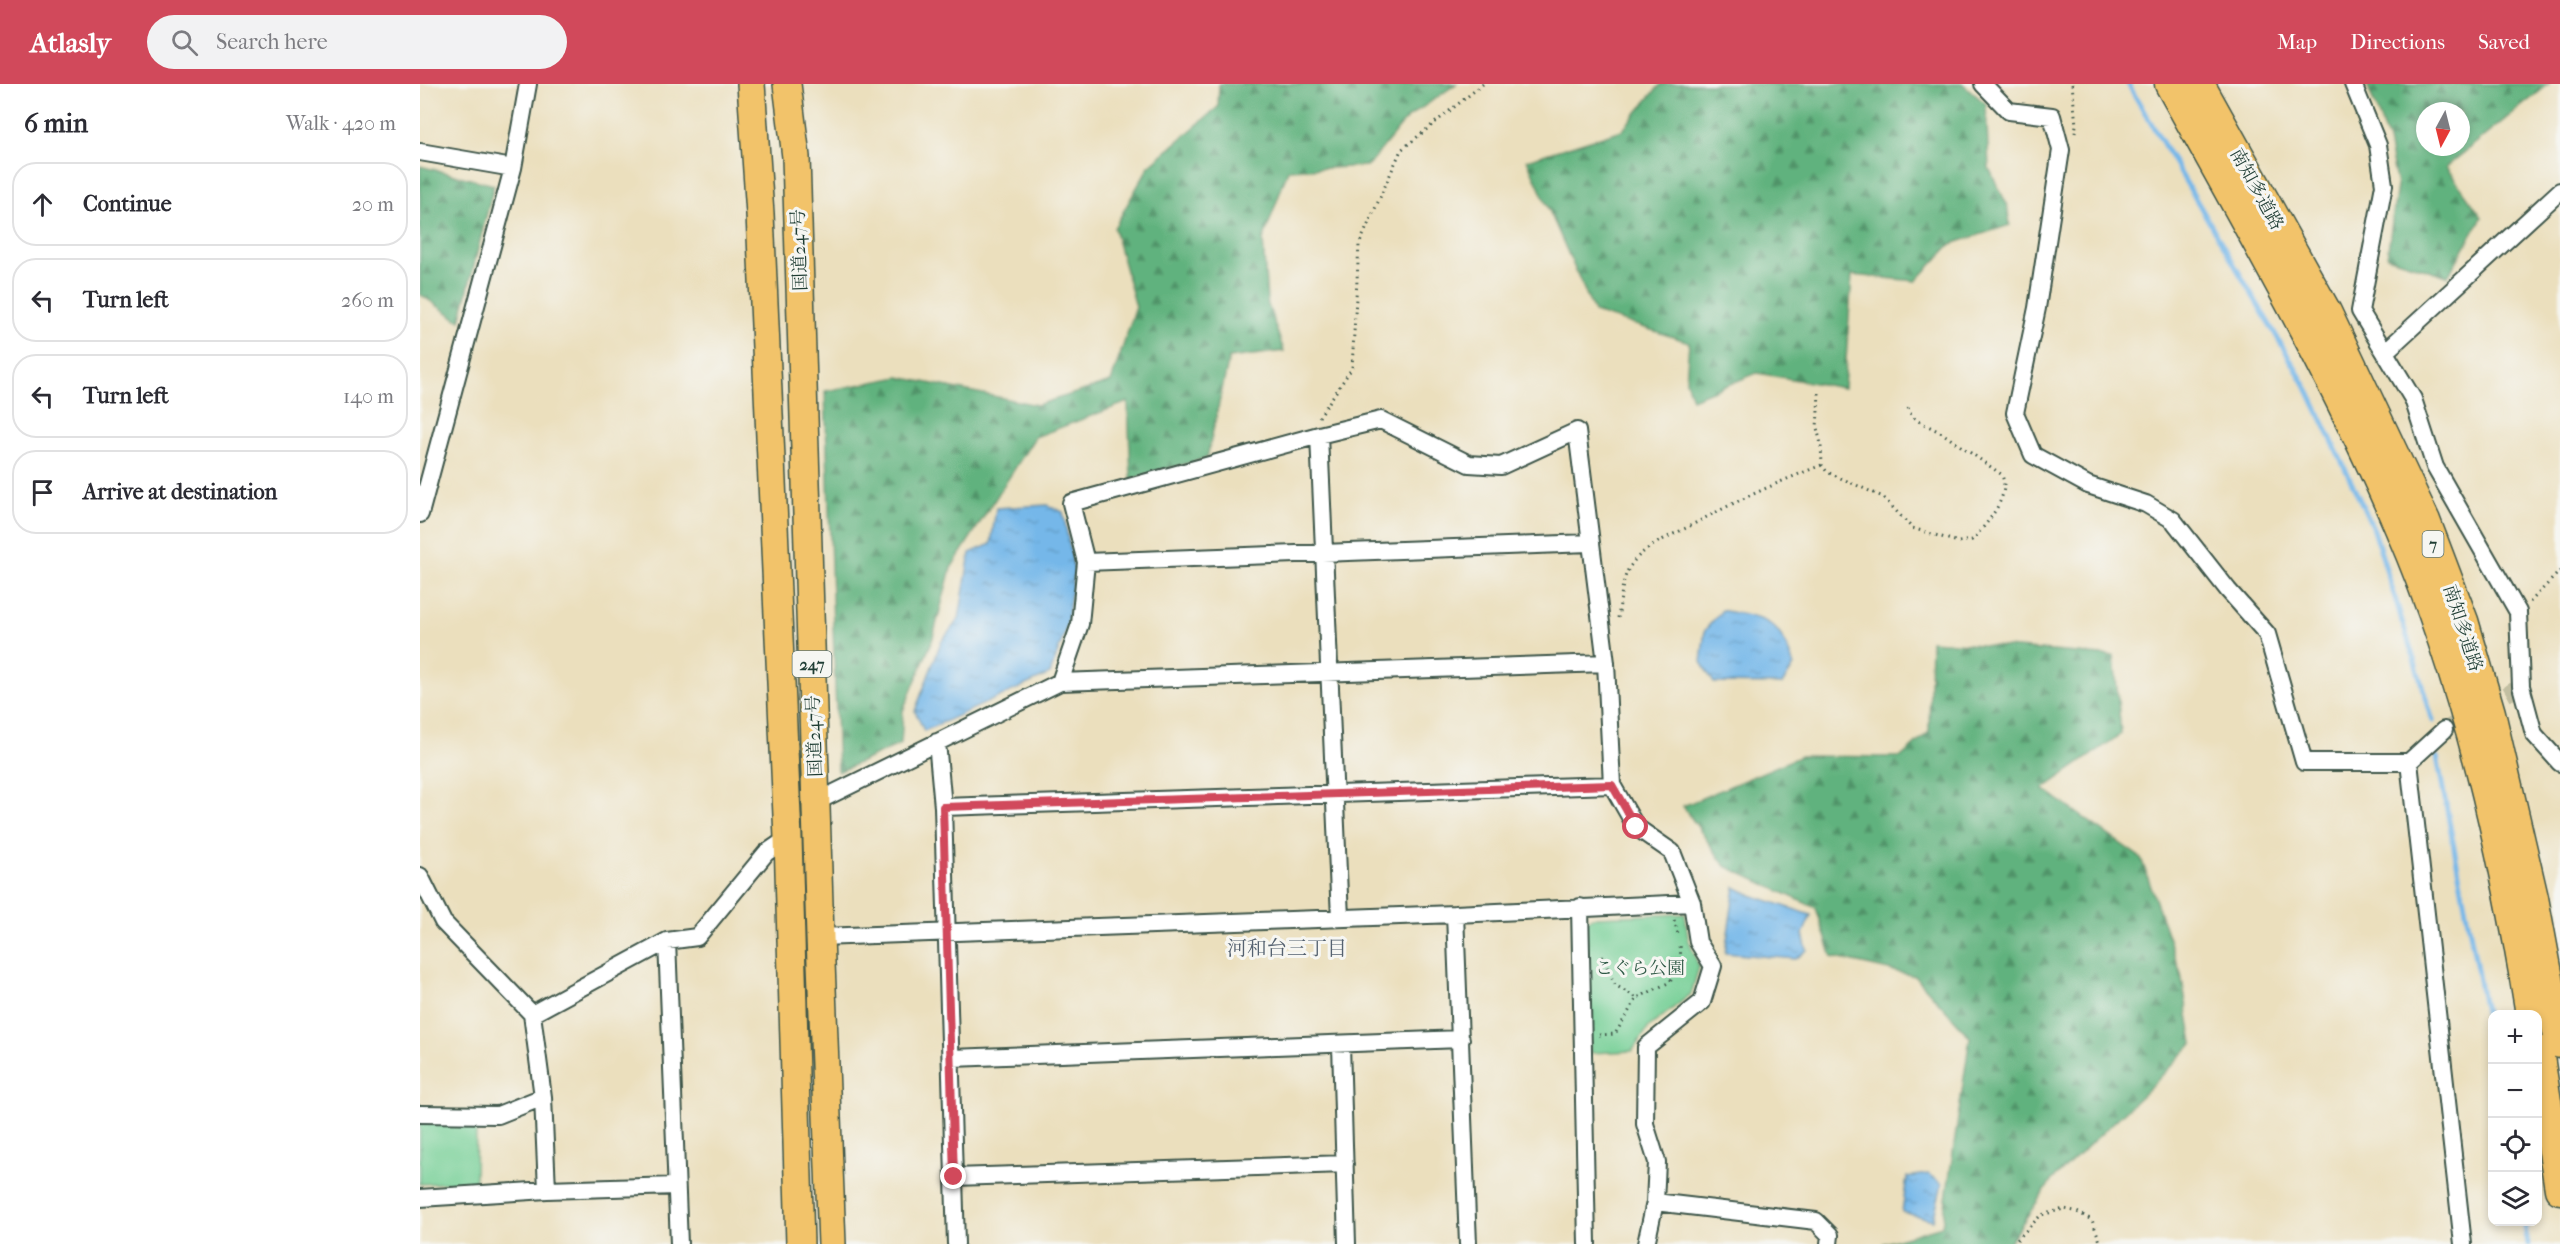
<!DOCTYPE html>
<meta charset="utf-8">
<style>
body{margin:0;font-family:"IM FELL French Canon","Noto Serif JP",serif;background:#f2f2f3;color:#2b2b33}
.controls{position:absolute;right:18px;bottom:18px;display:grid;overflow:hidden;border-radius:12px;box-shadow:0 3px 9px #0003}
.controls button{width:54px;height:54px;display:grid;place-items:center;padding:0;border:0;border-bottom:2px solid #e1e1e2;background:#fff;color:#2b2b33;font:30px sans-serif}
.compass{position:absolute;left:1996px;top:18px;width:54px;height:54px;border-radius:50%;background:#fff;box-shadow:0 3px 9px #0003;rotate:187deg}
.stop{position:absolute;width:18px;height:18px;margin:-14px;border:4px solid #d1495b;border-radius:50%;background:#fff}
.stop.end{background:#d1495b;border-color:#fff;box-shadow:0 2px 6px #0008}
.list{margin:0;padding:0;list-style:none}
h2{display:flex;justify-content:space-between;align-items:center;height:78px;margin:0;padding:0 24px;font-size:26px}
h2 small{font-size:20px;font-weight:400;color:#7c7c81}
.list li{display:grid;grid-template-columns:39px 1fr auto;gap:18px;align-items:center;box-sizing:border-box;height:84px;margin:0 12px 12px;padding:0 12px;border:2px solid #e1e1e2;border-radius:24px}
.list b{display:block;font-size:22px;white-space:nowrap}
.list em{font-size:20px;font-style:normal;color:#7c7c81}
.icon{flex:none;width:33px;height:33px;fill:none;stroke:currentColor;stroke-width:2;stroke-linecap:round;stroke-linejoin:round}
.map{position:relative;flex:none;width:2140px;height:1160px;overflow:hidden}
header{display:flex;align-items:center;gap:36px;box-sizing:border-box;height:84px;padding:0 30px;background:#d1495b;color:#fff}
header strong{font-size:28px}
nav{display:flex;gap:33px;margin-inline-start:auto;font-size:21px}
.search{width:420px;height:54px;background:#f2f2f3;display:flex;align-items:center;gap:15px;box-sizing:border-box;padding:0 21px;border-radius:33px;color:#7c7c81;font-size:22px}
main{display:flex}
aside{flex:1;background:#fff}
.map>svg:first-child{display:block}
</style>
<header>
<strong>Atlasly</strong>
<div class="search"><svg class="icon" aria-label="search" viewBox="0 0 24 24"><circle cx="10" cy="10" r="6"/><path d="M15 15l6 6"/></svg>Search here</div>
<nav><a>Map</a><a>Directions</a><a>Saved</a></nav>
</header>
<main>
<aside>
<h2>6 min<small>Walk · 420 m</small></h2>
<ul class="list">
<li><svg class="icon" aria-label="ahead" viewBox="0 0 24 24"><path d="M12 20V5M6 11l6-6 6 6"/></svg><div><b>Continue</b></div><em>20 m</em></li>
<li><svg class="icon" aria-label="left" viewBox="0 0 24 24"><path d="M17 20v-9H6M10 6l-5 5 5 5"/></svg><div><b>Turn left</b></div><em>260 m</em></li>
<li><svg class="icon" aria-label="left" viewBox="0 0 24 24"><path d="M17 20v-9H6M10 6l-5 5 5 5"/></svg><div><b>Turn left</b></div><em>140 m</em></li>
<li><svg class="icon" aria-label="arrive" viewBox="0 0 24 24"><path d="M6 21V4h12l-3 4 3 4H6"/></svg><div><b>Arrive at destination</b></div></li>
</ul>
</aside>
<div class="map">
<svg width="2140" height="1160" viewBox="0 0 2140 1160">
<defs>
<pattern id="forest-firs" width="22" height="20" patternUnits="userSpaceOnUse" patternTransform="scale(1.5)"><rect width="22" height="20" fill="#60b27e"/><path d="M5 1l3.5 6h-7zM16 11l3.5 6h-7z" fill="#4f9268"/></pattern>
<pattern id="water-ripples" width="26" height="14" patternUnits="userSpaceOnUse" patternTransform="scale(1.5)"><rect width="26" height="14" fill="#74b7e9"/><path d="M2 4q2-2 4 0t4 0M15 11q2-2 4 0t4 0" fill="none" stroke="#5f96be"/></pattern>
</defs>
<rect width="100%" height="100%" fill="#f6f6f2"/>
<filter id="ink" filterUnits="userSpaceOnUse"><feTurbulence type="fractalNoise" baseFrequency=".0167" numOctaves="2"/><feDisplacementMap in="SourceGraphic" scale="12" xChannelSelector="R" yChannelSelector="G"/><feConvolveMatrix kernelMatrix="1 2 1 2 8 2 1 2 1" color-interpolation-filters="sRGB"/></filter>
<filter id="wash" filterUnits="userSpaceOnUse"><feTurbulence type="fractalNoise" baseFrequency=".008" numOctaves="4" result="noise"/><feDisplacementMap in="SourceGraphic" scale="24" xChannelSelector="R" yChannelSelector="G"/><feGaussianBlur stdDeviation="1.35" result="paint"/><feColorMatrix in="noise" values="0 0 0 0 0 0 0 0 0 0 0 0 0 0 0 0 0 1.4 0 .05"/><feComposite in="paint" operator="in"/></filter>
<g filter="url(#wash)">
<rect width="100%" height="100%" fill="#ebdfbd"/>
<path fill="url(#forest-firs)" stroke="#407859" stroke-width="1.5" fill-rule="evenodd" d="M799 0H1036L986 35 948 82 868 86 843 156 847 218 864 267 809 274 787 374 711 395 708 318 615 353 531 484 512 557 483 627 481 660 418 688 405 307 479 293 617 321 691 298 716 223 694 144 729 82 798 23Z
M1241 0H1543L1566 20 1569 84 1587 121 1590 141 1531 160 1496 197 1432 191 1424 304 1337 289 1272 315 1266 297 1269 258 1174 228 1107 76 1202 46Z
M1947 0H2129L2026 83 2062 133 2028 192 1967 173 1977 102 1968 57ZM2005 27H2041V63H2005Z
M0 82 74 101 40 237 0 210Z
M1511 557 1694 572 1701 650 1623 705 1721 774 1761 890 1773 959 1729 1005 1632 1096 1588 1160H1462L1522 1142 1550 953 1495 892 1412 873 1396 824 1305 782 1263 722 1381 672 1481 673 1509 648Z"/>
<path fill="#75cf95" stroke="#4a8664" stroke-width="1.5" d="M1265 830 1268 854 1279 883 1271 910 1229 943 1212 967 1170 969 1166 838 1172 833Z
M0 1039 56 1040 55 1098 0 1100Z"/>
<path fill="url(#water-ripples)" stroke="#4a7a8e" stroke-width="1.5" d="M627 421 643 428 654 485 647 542 630 590 504 647 495 627 521 558 539 535 550 469 571 460 576 424Z
M1302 526C1350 537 1357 533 1374 582L1362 600 1294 599 1281 578 1285 546Z
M1315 803 1331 811 1391 831 1383 850 1387 866 1376 875 1305 869Z
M1508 1090 1522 1100 1513 1136 1482 1128 1487 1093Z"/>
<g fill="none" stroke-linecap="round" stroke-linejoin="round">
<path stroke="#74b7e9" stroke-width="5" d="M1708 0 1887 304 1954 446 2013 637
M2017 673 2072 965
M2104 1138 2108 1160"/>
</g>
</g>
<g filter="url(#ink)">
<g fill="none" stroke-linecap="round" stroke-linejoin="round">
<path stroke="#c2bfa2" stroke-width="16" stroke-dasharray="16 8" stroke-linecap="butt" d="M2024 646 2101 602"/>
<g stroke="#3e5549" stroke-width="20">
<path id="minor" d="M1563 0 1589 27 1632 32 1641 66 1617 224 1595 329 1613 371 1668 401 1726 420 1753 436 1808 506 1847 550 1884 678H1989L2024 646
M1933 0 1958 61 1964 101 1940 227 1993 315 2015 383 2098 528 2101 602 2114 650 2140 679
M0 68 93 84
M1965 268 2140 107
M899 351 920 834
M0 430 93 84 108 0
M666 478 1169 459
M640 598 660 540 666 478 651 419 899 351 961 336 1049 380 1081 382 1157 347 1186 579 1192 701 1216 743 1252 768 1272 819 1278 858 1293 882 1282 918 1226 963 1225 1040 1237 1078 1235 1118 1226 1160
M517 658 523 723 536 1160
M1989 678 2043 1160
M396 718 640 598 1186 579
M523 723 1192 701
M0 792 23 838 112 930 123 1013 127 1106
M1160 823 1167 1160
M1035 830 1048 1160
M400 853 1035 830 1272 819
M247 857 259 1160
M112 930 247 857 277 853 346 769 368 754
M921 961 927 1160
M532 974 1041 955
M0 1030 78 1031 123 1013
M534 1093 925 1080
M0 1114 127 1106 256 1102
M1235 1118 1396 1137 1410 1151 1409 1160"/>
</g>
<g stroke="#3e5549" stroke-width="30">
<path id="trunk" d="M331 0 340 130 368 754 380 1160
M367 0 376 73 400 853 412 1160"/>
</g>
<g stroke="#3e5549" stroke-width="33">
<path id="motorway" d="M1750 0C1831 146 1914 290 1980 444 2047 599 2084 764 2111 930
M1779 0 1906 228 2005 437 2043 537 2070 629 2113 814 2140 959
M2118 967 2140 1105"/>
</g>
<path stroke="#3e5549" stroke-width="3" stroke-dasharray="1.5 4.5" stroke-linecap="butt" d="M1652 0 1656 41 1655 49
M1399 309 1397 344 1401 360 1402 381 1407 388 1463 413 1492 444 1538 458 1552 456C1566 441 1593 410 1581 390L1522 349 1496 336 1489 328 1488 322
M899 333 932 284 939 161 981 66 1063 0
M2110 518 2140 487
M1198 534C1201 517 1201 495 1211 481 1223 463 1250 452 1268 443 1312 419 1355 399 1402 381
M1254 836 1259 853
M1182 872 1195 901 1217 914
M1179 951 1195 950 1217 914 1250 898 1261 878 1260 859
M1593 1160 1621 1131 1644 1125 1655 1127 1672 1136 1681 1160"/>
<use href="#minor" stroke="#fff" stroke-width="16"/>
<use href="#trunk" stroke="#f2c36a" stroke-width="27"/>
<use href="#motorway" stroke="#f2c36a" stroke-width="30"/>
</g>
</g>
<g fill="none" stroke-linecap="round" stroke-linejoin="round" filter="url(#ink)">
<path stroke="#d1495b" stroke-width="8" d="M534 1093 523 723 1192 701 1216 743"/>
</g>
<g text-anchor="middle" stroke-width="6" stroke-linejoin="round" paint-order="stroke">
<g fill="#f6f6f2" stroke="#60746d" stroke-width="1.5">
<rect x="2002.5" y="447" width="21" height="26" rx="4.5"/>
<rect x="372.5" y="567" width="39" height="26" rx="4.5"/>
</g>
<g font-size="16" font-weight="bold" fill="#1f3d34">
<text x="2013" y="466">7</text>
<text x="392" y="586">247</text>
</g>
<g font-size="18" fill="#1f3d34" stroke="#f6f6f2">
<text transform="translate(1837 105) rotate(61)" y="6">南知多道路</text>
<text transform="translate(379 166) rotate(-92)" y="6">国道247号</text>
<text transform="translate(2043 544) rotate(72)" y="6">南知多道路</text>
<text transform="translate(394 652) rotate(-92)" y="6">国道247号</text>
</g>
<g font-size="18" fill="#305a47" stroke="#f6f6f2">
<text x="1220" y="890">こぐら公園</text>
</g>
<g font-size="20" fill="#556270" stroke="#f6f6f2">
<text x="867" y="871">河和台三丁目</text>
</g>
</g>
</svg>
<div class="controls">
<button>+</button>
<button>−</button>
<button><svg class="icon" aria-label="locate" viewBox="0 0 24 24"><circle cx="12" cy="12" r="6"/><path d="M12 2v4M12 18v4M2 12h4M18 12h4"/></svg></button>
<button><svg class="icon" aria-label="layers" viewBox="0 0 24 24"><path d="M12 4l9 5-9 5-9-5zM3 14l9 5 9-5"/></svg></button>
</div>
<svg class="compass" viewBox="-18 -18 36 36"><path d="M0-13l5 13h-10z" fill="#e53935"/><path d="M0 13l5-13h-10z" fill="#7c7c81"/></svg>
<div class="stop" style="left:1216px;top:743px"></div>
<div class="stop end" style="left:534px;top:1093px"></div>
</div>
</main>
